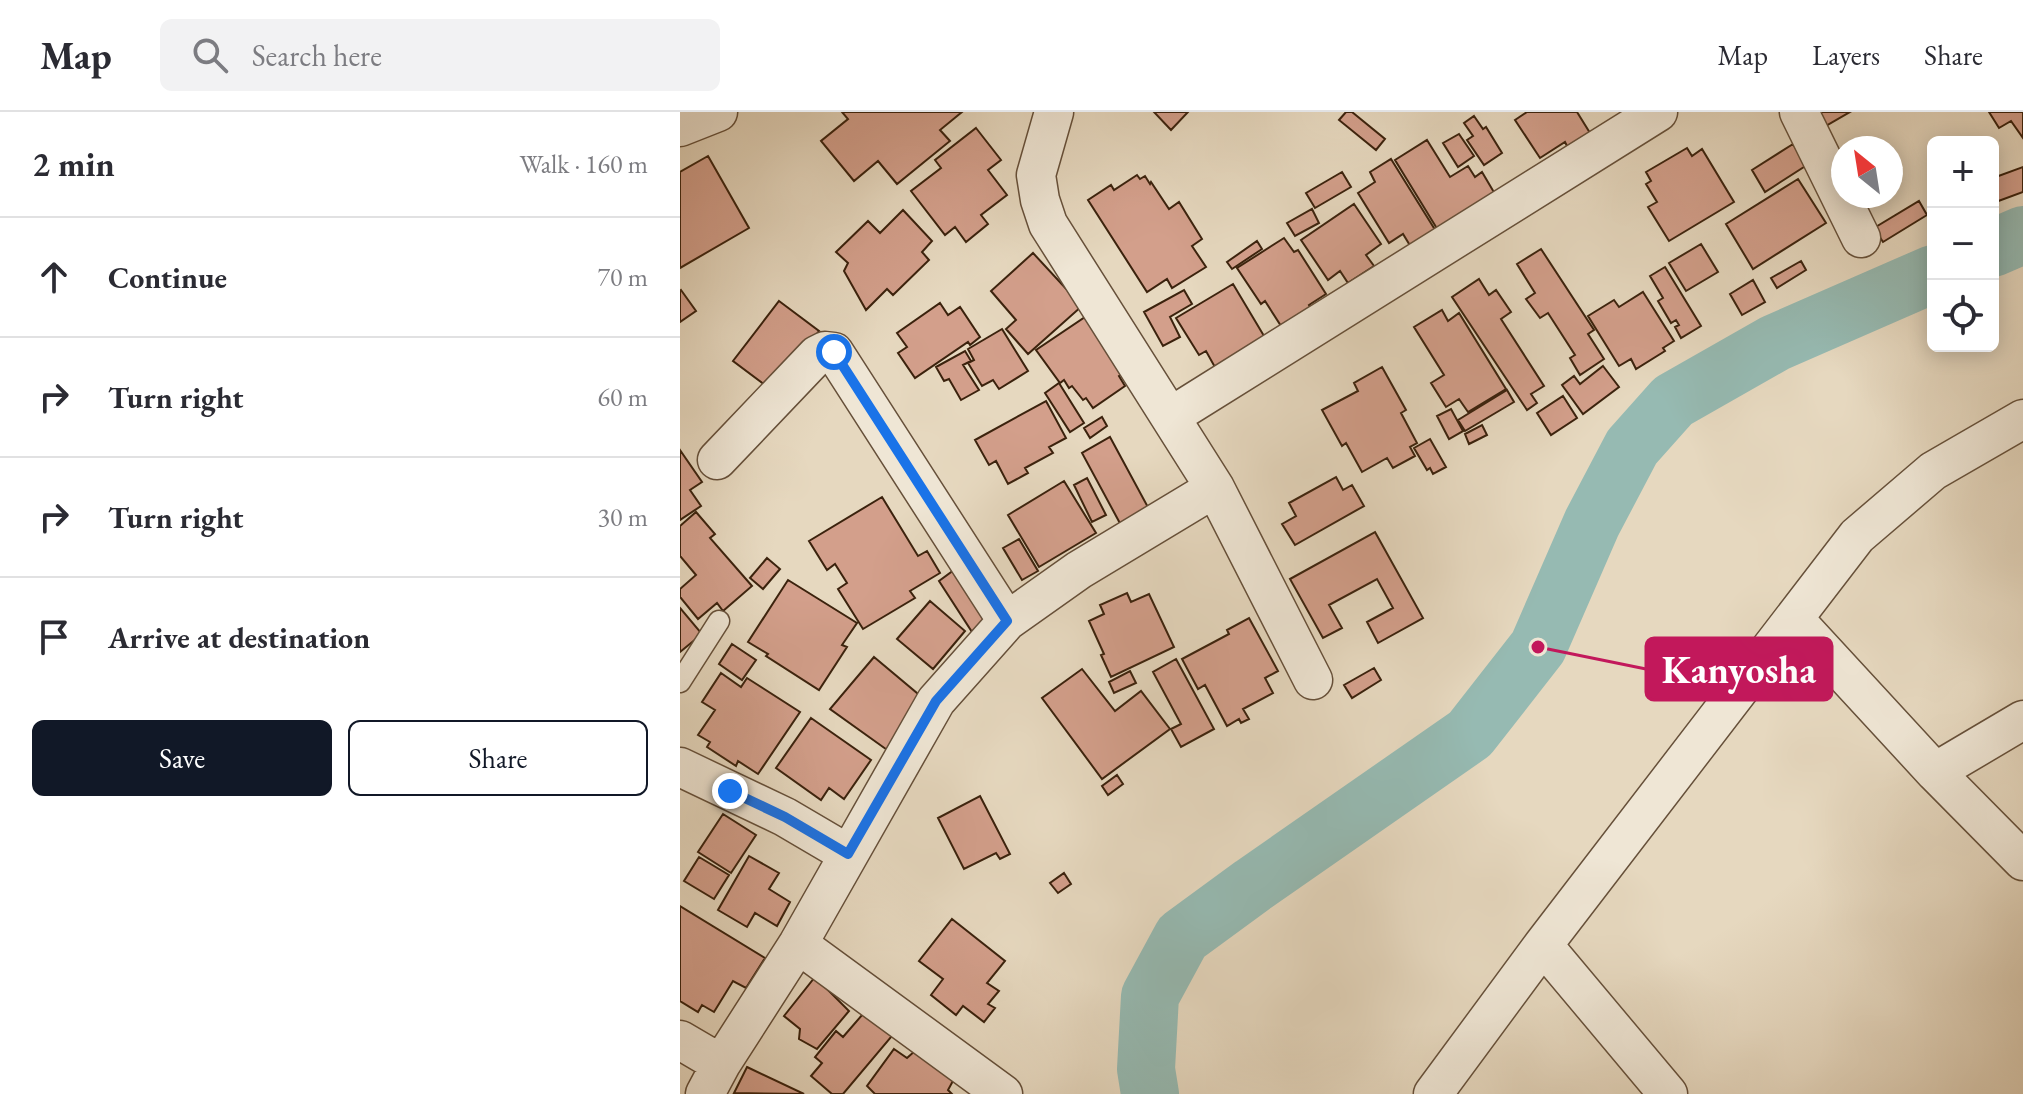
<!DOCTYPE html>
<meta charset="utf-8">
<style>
body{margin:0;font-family:"EB Garamond",serif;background:#f2f2f3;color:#2b2b33}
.controls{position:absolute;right:24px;top:24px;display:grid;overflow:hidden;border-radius:12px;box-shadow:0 4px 20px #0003}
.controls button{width:72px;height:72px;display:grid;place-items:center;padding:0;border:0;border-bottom:2px solid #e1e1e2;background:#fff;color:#2b2b33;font:40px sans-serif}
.compass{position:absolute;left:1151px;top:24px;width:72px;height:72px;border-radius:50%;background:#fff;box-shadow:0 4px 20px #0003;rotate:330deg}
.stop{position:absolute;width:24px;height:24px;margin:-18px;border:6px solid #1a73e8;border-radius:50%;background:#fff}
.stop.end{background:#1a73e8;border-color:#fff;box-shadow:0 2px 8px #0008}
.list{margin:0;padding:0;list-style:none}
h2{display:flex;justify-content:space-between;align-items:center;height:104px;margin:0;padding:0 32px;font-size:34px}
h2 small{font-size:26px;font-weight:400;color:#7c7c81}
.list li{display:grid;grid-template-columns:52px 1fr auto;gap:24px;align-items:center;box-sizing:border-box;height:120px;padding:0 32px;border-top:2px solid #e1e1e2}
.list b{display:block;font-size:30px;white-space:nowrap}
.list em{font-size:26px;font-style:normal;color:#7c7c81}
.actions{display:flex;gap:16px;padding:24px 32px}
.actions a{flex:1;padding:18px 0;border:2px solid #111827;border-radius:12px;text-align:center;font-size:28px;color:#111827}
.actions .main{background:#111827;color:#fff}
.icon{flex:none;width:44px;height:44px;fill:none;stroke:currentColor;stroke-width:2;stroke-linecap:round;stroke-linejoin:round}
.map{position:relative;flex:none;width:1343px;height:982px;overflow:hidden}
header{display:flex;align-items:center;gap:48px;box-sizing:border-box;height:112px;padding:0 40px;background:#fff;border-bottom:2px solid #e1e1e2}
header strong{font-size:38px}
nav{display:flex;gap:44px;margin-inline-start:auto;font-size:28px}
.search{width:560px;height:72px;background:#f2f2f3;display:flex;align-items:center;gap:20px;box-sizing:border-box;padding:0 28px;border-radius:12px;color:#7c7c81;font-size:30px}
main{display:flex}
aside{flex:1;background:#fff}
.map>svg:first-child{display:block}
</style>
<header>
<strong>Map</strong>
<div class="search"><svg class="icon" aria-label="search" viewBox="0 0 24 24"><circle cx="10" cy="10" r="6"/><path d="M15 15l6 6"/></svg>Search here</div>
<nav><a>Map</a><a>Layers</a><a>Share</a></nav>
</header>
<main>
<aside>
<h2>2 min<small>Walk · 160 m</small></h2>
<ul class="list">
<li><svg class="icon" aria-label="ahead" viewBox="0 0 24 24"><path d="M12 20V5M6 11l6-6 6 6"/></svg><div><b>Continue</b></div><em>70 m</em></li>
<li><svg class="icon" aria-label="right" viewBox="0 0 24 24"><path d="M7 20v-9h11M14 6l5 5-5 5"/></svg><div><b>Turn right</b></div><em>60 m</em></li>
<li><svg class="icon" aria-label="right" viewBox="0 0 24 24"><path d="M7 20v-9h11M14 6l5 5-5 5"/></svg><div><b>Turn right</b></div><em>30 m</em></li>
<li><svg class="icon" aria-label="arrive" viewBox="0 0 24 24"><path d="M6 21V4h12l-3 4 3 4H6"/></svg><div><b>Arrive at destination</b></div></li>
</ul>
<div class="actions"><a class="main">Save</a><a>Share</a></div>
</aside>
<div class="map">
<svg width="1343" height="982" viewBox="0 0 1343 982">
<rect width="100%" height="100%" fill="#e6d8bf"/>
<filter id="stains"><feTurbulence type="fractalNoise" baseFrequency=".0025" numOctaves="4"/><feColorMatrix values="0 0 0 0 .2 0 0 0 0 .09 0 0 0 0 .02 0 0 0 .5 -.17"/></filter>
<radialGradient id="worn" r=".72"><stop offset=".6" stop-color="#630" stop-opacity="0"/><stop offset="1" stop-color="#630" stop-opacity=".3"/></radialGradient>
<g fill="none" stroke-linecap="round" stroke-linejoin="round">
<path stroke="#96bab2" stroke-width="58" d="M1313 136 1343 123
M470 982 466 957 470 884 502 825 573 773 790 622 858 535 912 411 952 335 993 289 1095 231 1253 162"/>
</g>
<path fill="#d39f8b" stroke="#3b220d" stroke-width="2" d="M162 0H282L260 18 270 29 217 72 198 49 174 69 141 29 168 7Z
M474 0H508L491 18Z
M666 0H672L705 27 696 38 659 8Z
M847 0H897L910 21 888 36 885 30 860 46 835 8Z
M1129 0H1170L1137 19Z
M1309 0H1343V26L1331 9 1319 16Z
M794 4 803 17 806 15 822 41 804 53 787 28 793 24 784 11Z
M296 16 321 48 308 58 327 83 301 103 308 112 286 130 275 115 265 123 231 79 261 56 255 48Z
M779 22 794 44 778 55 763 31Z
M747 28 770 65 788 54 795 65 802 60 815 82 764 128 715 48Z
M1113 32 1127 53 1085 80 1072 58Z
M1007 36 1012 44 1022 37 1054 90 989 129 968 95 977 90 966 72 971 69 966 60Z
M28 44 69 116 0 156V60Z
M711 47 762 129 737 145 723 122 709 131 678 81 695 70 690 60Z
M1343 55V80L1313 91V66Z
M662 60 671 75 635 96 626 81Z
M457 63 460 67 465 64 470 72 471 70 489 97 499 90 522 127 512 134 526 155 492 176 487 167 467 180 408 88 431 73 434 78Z
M1118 67 1146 111 1073 157 1046 112Z
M1239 89 1247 103 1203 130 1194 116Z
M674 92 701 132 686 143 694 154 668 171 660 159 648 168 621 128Z
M632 97 639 111 615 124 607 111Z
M223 98 252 129 242 140 249 148 213 183 207 177 186 198 164 159 168 151 156 140 188 109 200 121Z
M604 126 614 140 618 138 646 182 629 193 632 198 603 217 585 189 581 192 557 156Z
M577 129 582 137 552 157 547 150Z
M1021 132 1038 160 1006 179 989 151Z
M861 137 914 218 908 222 924 247 900 263 890 246 895 243 868 201 860 206 846 187 855 181 837 152Z
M353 141 402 194 348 242 326 217 336 208 311 179Z
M1121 149 1126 158 1097 176 1091 166Z
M985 155 1021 214 1001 226 995 215 999 213 996 208 991 211 978 189 983 186 970 164Z
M799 167 809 183 816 178 831 200 821 207 864 274 851 282 857 291 847 298 772 185Z
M1073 168 1085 190 1062 203 1050 182Z
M553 172 587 229 541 266 526 239 519 243 496 206Z
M1 178 16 199 0 210V179Z
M504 178 512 192 490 205 500 225 483 234 464 200Z
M963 180 994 229 983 236 985 239 956 257 951 247 939 254 908 204 934 188 939 195Z
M99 189 139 219 93 279 53 249Z
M260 191 268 203 280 195 300 225 290 233 288 230 235 266 218 241 227 235 217 221Z
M417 197 451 256 439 264 445 274 413 296 406 286 403 288 392 274 389 276 384 268 380 271 356 238Z
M762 198 768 209 779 201 826 277 788 300 779 287 766 295 751 271 764 263 734 215Z
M322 217 348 259 319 277 313 268 302 274 288 251 294 248 288 237Z
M285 239 291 249 283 253 299 278 281 288 269 267 264 269 256 255Z
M923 254 939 275 903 302 882 273 894 264 900 272Z
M702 255 726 298 721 301 737 331 730 335 735 344 713 356 707 346 682 360 666 331 662 334 642 298 678 279 674 271Z
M379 271 404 311 390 320 365 281Z
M827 278 834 290 785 319 778 308Z
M883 284 897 306 871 323 857 301Z
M366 289 386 326 369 335 373 341 345 356 348 361 328 372 316 349 309 353 295 328Z
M771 297 783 319 769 327 757 304Z
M422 305 427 314 410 326 404 316Z
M802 313 807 323 789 332 785 322Z
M430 325 470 399 442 415 402 341Z
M750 327 766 355 753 362 750 356 747 358 734 336Z
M0 338 22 370 10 378 21 394 0 408Z
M656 365 663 378 672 373 684 394 615 433 602 412 616 404 609 391Z
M407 366 426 403 412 410 394 373Z
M384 369 416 421 359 455 328 403Z
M202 385 238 444 247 439 260 461 230 479 235 486 183 517 158 477 167 471 155 452 147 458 129 429Z
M16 400 35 422 30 426 72 474 43 499 37 491 18 507 0 485V477L16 463 0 444V414Z
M695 420 743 506 698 531 687 510 713 496 697 467 649 493 662 516 643 526 610 467Z
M339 427 358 459 342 468 323 436Z
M87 446 100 457 83 477 70 466Z
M274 458 310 512 294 523 259 469Z
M108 468 177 511 162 533 167 535 139 578 86 544 88 542 68 530Z
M447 481 451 490 469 482 494 535 431 565 421 543 424 542 409 509 424 502 420 493Z
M250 489 285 519 253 557 217 527Z
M0 496 22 522 0 540Z
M569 506 598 559 585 566 593 581 563 597 569 607 561 611 559 607 547 614 525 573 518 577 502 547 549 522 547 518Z
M52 532 76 548 62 568 39 552Z
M194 545 250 592 210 640 150 597Z
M496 547 534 617 501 635 491 617 501 612 473 560Z
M694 556 701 568 672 586 664 573Z
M402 557 435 599 461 579 490 617 422 667 362 586Z
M450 559 456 571 434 581 429 570Z
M41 561 61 575 67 566 120 600 78 662 58 649 56 654 27 635 30 630 18 623 35 598 22 590Z
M131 606 191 648 164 687 149 676 141 688 96 656Z
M437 663 443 672 428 683 422 674Z
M300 684 330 742 320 747 316 741 284 757 258 706Z
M43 702 76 723 51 761 18 740Z
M69 744 99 761 89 777 110 790 97 814 75 801 67 815 38 798Z
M19 745 49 763 34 787 4 769Z
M384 761 391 772 378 781 370 771Z
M0 794 85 846 66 876 53 869 34 900 22 893 18 900 0 889Z
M272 807 325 849 307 871 319 879 308 892 315 896 304 910 283 894 276 903 251 883 263 867 239 849Z
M135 865 169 899 137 937 119 927 120 917 104 904Z
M189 895 217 918 163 982H152L131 964 142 951 135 945 156 919 163 925Z
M214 937 227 946 236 938 274 967 268 978 272 982H195L187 974Z
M67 955 124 982 54 981Z"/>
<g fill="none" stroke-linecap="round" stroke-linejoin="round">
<g stroke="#66503a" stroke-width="23">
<path id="lane" d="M0 570 39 509"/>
</g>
<g stroke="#66503a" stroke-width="41">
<path id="street" d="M374 0 356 63 360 88 368 112 535 376 633 568
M1119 0 1181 126
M0 15 38 0
M490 305 978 0
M37 348 137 243 145 239 154 240 327 509
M1114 507 1255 660 1343 749
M0 655 105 705 168 742
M1255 660 1343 608
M118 832 323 982
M863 833 988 982
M0 928 41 952
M25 982 41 952 118 832 256 589 327 509 399 458 535 376
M753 982 863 833 1177 424 1253 359 1343 307"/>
</g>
<use href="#lane" stroke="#efe6d5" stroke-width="20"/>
<use href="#street" stroke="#efe6d5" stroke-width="38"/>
</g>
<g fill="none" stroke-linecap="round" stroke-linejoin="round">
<path stroke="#1a73e8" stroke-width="10" d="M50 679 105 705 168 742 256 589 327 509 154 240"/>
</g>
<path fill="none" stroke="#c2185b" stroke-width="3" d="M858 535L966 557"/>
<circle fill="#c2185b" stroke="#efe6d5" stroke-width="3" cx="858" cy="535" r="8"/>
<rect fill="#c2185b" stroke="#c2185b" stroke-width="3" x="966" y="526" width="186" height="62" rx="8"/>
<g font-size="38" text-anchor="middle" font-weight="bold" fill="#fff">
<text x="1059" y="571">Kanyosha</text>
</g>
<rect width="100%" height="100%" filter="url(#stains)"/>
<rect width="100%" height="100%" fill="url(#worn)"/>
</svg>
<div class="controls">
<button>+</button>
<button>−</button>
<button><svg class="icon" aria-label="locate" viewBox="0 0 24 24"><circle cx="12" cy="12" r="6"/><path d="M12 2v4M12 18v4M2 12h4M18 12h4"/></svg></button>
</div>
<svg class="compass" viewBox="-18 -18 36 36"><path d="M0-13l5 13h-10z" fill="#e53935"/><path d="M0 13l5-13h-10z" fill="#7c7c81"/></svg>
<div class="stop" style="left:154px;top:240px"></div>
<div class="stop end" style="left:50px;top:679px"></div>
</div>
</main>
